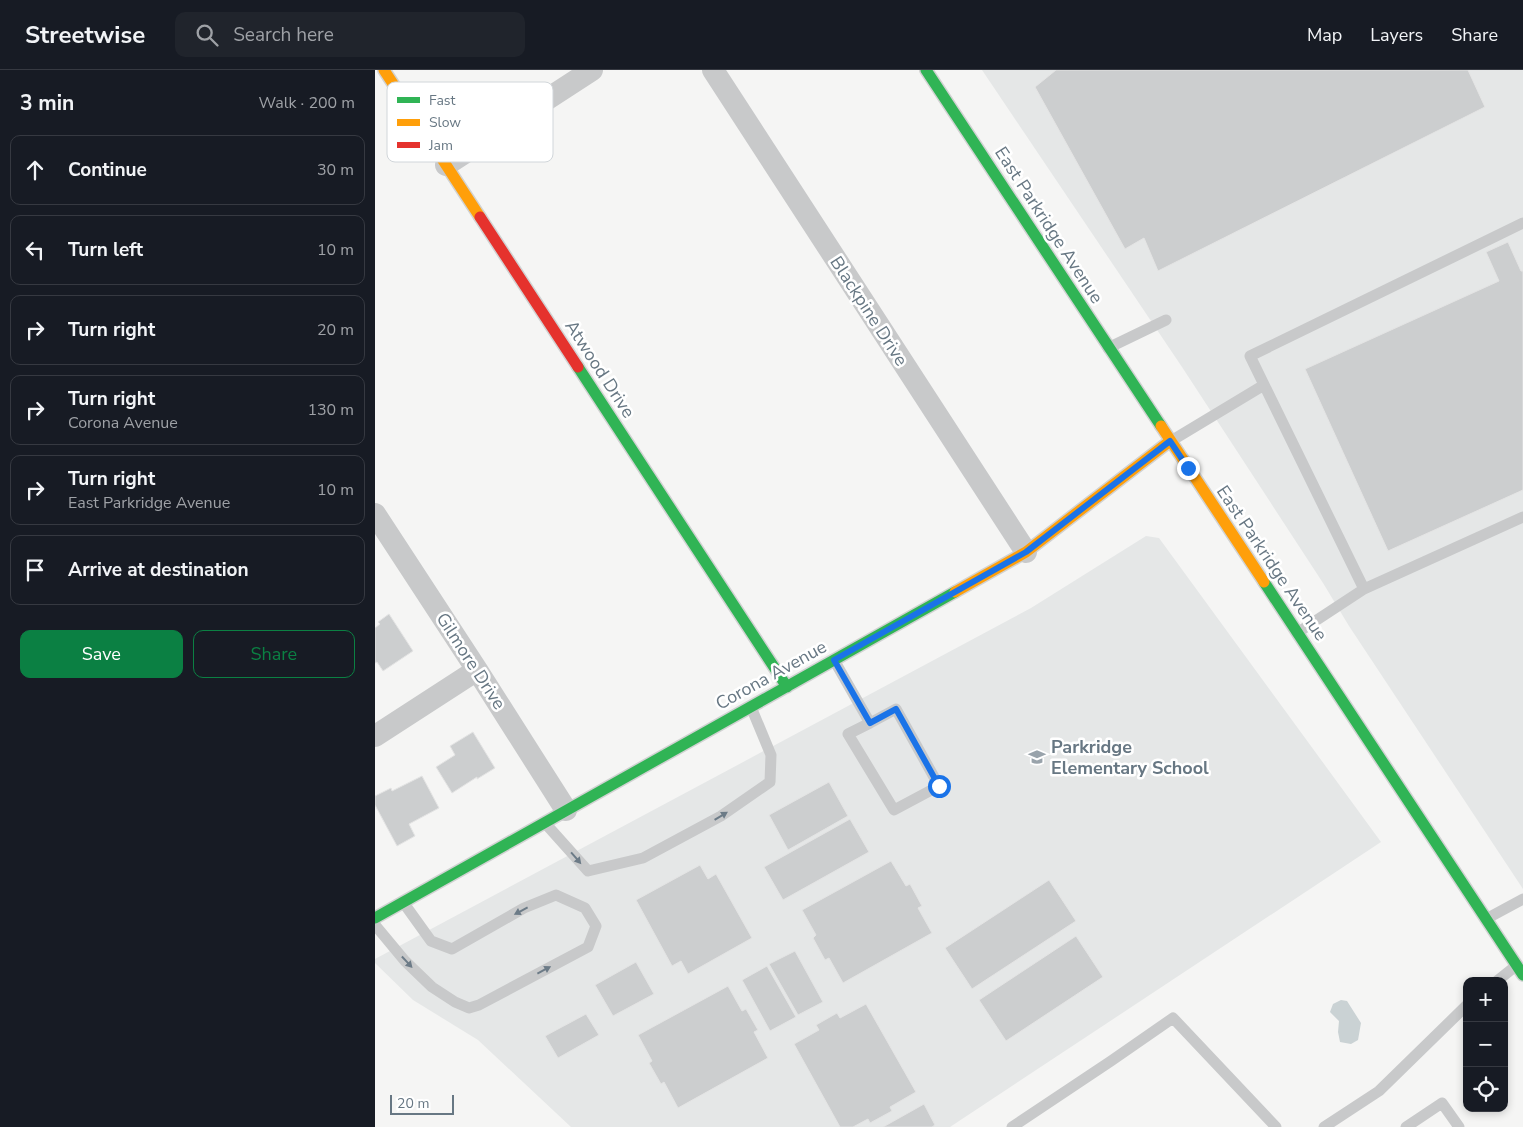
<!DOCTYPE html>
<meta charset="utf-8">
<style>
body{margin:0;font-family:"Nunito Sans",sans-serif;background:#20242c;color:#f1f3f6}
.controls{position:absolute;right:15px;bottom:15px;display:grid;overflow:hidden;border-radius:10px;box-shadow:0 2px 8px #0003}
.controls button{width:45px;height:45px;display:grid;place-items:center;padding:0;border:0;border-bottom:1px solid #363941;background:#171b24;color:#f1f3f6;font:25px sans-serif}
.scale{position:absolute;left:15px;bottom:12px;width:64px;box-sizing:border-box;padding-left:5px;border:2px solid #677783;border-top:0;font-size:14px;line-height:18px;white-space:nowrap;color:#677783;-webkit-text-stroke:4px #fff;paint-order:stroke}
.stop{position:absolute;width:15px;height:15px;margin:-11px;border:4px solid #1a73e8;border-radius:50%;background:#fff}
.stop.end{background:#1a73e8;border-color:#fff;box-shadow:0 1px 5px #0008}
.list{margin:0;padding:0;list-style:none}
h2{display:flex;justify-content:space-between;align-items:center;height:65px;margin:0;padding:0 20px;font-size:21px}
h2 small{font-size:16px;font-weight:400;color:#9ea1a6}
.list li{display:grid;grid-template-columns:32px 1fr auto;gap:15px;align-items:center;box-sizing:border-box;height:70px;margin:0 10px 10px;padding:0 10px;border:1px solid #363941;border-radius:10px}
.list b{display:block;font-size:19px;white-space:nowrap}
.list p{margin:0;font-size:16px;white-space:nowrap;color:#9ea1a6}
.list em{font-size:16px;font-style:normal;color:#9ea1a6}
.actions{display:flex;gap:10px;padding:15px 20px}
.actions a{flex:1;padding:11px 0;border:1px solid #0b8043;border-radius:10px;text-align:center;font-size:18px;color:#0b8043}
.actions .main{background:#0b8043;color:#fff}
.icon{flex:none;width:28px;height:28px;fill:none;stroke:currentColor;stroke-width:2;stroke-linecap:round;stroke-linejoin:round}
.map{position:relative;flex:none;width:1148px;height:1057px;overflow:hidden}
header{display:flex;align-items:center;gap:30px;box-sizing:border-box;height:70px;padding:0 25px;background:#171b24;border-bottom:1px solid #363941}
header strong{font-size:24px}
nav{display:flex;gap:28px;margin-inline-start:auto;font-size:18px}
.search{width:350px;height:45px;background:#20242c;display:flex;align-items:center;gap:12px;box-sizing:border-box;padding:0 18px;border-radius:10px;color:#9ea1a6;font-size:19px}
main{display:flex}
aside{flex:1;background:#171b24}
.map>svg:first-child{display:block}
</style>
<header>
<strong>Streetwise</strong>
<div class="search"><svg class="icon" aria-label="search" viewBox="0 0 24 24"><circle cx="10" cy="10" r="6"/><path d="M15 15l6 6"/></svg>Search here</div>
<nav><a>Map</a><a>Layers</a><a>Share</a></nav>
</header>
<main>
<aside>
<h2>3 min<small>Walk · 200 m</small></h2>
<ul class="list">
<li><svg class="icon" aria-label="ahead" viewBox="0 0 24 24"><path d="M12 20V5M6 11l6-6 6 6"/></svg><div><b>Continue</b></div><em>30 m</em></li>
<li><svg class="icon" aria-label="left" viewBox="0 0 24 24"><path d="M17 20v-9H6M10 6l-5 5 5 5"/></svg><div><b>Turn left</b></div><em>10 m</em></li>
<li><svg class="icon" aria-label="right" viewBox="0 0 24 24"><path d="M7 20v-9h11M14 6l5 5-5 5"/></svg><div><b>Turn right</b></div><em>20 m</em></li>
<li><svg class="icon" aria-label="right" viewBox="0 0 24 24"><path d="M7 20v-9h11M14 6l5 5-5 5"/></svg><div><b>Turn right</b><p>Corona Avenue</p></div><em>130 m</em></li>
<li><svg class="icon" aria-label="right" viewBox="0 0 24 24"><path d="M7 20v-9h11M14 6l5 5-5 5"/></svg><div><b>Turn right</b><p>East Parkridge Avenue</p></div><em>10 m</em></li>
<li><svg class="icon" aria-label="arrive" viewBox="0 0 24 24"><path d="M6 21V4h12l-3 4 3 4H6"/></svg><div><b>Arrive at destination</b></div></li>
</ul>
<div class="actions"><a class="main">Save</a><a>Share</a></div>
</aside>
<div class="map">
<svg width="1148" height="1057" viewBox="0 0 1148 1057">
<rect width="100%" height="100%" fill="#f5f5f4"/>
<path fill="#e5e7e7" d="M607 0H1148V819L974 556 948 513 807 297Z
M771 466 784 468 1006 772 575 1057H196L103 970 38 930 0 893V889L656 538Z"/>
<path fill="#cad2d4" d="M966 930 972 931 986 953 983 970 976 974 965 972 963 962 964 951 955 942 958 934Z"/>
<path fill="#cccecf" stroke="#e4e4e4" d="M681 0H1093L1110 37 783 201 769 168 750 179 660 17Z
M1133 172 1146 201H1148V420L1013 481 930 299 1124 211 1111 182Z
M14 544 38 581 8 601 2 592 0 593V558L5 554 3 552Z
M98 662 120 698 102 709V707L77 723 61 697 80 685 75 676Z
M47 706 64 738 34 754 40 766 22 776 0 735V726L16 718 17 721Z
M454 712 473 746 413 780 394 745Z
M475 749 494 782 408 830 389 797Z
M516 791 531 816 535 814 547 836 543 838 557 863 468 913 454 888 450 890 438 868 441 865 427 840Z
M325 795 333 809 341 804 377 868 313 904 306 891 297 896 261 830Z
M674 810 701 851 597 919 570 878Z
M701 866 728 907 631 971 604 930Z
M420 881 448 932 423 945 394 894Z
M261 892 279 924 238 946 220 915Z
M392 896 421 947 395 961 367 910Z
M353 916 367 941 371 939 383 960 379 962 393 988 303 1038 289 1012 286 1014 274 993 277 991 263 965Z
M491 934 541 1022 515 1037 517 1041 495 1053 493 1049 478 1057H465L419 974 444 960 441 955 462 943 465 948Z
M211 944 224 965 183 988 170 966Z
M549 1034 560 1055 557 1057H508Z"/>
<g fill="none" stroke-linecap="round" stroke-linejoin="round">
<g stroke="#d1d2d2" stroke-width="14">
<path id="fast" d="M551 0 786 356
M203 297 412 617
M889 512 1148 905
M0 848 580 522"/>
</g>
<g stroke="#d1d2d2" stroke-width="14">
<path id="slow" d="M9 0 105 147
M786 356 889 512
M580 522 651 482 795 371"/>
</g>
<g stroke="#d1d2d2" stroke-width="14">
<path id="jam" d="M105 147 203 297"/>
</g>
<path stroke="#c8c9ca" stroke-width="11" d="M733 278 791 250
M796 371 889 315
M989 519 875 286 1148 153
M922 563 989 519 1148 447
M459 590 495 653 473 664 519 740 564 716 521 639 495 653
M170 753 213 801 268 788 346 746 395 712 396 685 376 637
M1111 849 1148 829
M0 855 30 891 57 917 80 932 94 938 104 935 213 877 221 856 210 838 181 825 149 838 77 879 56 871 28 832
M1122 911 1142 895
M637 1057 736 991 798 948 901 1057
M949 1057 1004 1021 1092 935
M1031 1057 1067 1033 1084 1057"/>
<path stroke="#c8c9ca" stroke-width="22" d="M338 0 651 482
M71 95 217 0
M0 444 102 600 191 740
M0 666 102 600"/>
<use href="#fast" stroke="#30b455" stroke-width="11"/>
<use href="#slow" stroke="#ff9f0a" stroke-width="11"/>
<use href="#jam" stroke="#e5322d" stroke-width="11"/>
</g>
<defs><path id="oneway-solid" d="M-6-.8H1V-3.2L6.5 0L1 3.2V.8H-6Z" transform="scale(1.25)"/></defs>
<g fill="#6c7b87">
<use href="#oneway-solid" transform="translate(346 746) rotate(-31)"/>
<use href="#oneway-solid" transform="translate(201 788) rotate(49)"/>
<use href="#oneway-solid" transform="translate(146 841) rotate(152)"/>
<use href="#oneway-solid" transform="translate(32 892) rotate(47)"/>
<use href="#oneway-solid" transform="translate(169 900) rotate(-28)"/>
</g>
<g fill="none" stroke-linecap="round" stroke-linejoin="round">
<path stroke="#1a73e8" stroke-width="6" d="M564 716 521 639 495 653 459 590 651 482 795 371 813 398"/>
</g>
<defs>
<g id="school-bare" transform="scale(1.35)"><path d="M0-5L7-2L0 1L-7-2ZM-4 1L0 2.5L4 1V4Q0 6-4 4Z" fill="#99a3ab" stroke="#fff" stroke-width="2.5" paint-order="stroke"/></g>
</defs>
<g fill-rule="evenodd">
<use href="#school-bare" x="662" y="687"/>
</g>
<g text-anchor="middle" stroke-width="5" stroke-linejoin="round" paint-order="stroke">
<g font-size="18" fill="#677783" stroke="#fff">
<text transform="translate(674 155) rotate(57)" y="6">East Parkridge Avenue</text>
<text transform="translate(494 241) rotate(57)" y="6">Blackpine Drive</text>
<text transform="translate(225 299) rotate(57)" y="6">Atwood Drive</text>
<text transform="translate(897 493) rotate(56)" y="6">East Parkridge Avenue</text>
<text transform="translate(96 591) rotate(57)" y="6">Gilmore Drive</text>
<text transform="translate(396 605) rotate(-29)" y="6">Corona Avenue</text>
</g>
<g font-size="18" font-weight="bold" fill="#677783" stroke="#fff" text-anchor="start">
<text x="676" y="683">Parkridge<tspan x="676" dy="21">Elementary School</tspan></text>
</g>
</g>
<rect x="12" y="12" width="166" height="80" rx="8" fill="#fff" stroke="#d1d6da" stroke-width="1"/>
<rect x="22" y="27" width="23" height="6" fill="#30b455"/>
<rect x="22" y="49" width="23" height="7" fill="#ff9f0a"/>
<rect x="22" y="72" width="23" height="6" fill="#e5322d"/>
<g font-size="14" fill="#677783">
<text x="54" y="35">Fast</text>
<text x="54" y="57">Slow</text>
<text x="54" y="80">Jam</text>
</g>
</svg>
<div class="controls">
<button>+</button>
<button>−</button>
<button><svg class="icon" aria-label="locate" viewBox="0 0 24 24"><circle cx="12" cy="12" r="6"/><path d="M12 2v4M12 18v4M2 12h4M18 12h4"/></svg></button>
</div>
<div class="scale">20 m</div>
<div class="stop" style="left:564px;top:716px"></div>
<div class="stop end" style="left:813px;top:398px"></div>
</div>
</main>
